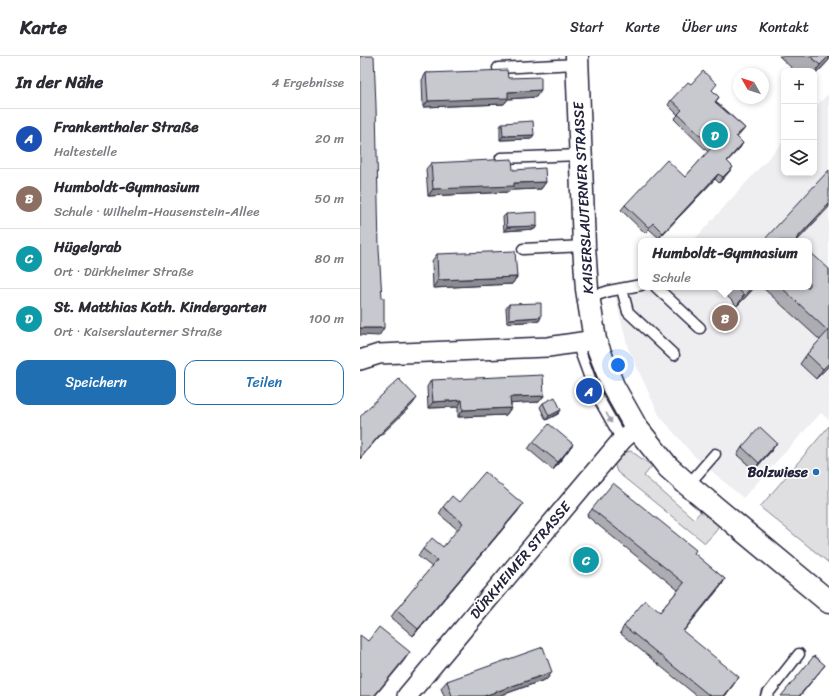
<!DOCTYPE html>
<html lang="de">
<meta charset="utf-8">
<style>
body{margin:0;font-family:Sriracha,sans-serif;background:#f2f2f3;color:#2b2b33}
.controls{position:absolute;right:12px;top:12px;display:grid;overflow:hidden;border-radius:8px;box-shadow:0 2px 6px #0003}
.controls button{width:36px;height:36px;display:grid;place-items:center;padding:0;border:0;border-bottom:1px solid #e1e1e2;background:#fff;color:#2b2b33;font:20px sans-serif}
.compass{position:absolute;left:373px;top:12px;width:36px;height:36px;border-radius:50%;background:#fff;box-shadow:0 2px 6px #0003;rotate:309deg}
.you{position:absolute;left:258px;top:309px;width:14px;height:14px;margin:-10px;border:3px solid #fff;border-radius:50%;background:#1a73e8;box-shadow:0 0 0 6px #1a73e833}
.badge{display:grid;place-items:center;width:26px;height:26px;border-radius:50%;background:#1f6fb2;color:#fff;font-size:13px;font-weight:700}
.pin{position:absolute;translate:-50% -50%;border:2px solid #fff;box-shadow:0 1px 4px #0006}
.popup{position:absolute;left:278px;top:182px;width:174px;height:52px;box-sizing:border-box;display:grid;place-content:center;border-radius:8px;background:#fff;filter:drop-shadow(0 1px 3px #0005);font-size:13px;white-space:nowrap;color:#7c7c81}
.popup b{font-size:15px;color:#2b2b33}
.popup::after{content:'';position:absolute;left:50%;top:100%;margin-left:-8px;border:8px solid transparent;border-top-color:#fff}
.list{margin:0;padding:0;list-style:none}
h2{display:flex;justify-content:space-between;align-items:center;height:52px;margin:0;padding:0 16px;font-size:17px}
h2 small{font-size:13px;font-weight:400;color:#7c7c81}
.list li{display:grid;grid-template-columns:26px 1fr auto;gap:12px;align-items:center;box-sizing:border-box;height:60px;padding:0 16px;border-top:1px solid #e1e1e2}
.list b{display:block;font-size:15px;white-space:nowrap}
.list p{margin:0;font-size:13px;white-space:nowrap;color:#7c7c81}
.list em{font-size:13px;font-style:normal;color:#7c7c81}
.actions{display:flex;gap:8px;padding:12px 16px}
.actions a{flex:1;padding:9px 0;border:1px solid #1f6fb2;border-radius:12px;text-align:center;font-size:14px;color:#1f6fb2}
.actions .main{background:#1f6fb2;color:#fff}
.icon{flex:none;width:22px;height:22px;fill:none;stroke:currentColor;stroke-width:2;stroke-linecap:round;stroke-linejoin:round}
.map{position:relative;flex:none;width:469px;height:640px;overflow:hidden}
header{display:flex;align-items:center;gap:24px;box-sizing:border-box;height:56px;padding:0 20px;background:#fff;border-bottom:1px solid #e1e1e2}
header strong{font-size:19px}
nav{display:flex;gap:22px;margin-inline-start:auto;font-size:14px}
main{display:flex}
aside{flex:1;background:#fff}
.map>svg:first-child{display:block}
</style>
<header>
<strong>Karte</strong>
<nav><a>Start</a><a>Karte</a><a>Über uns</a><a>Kontakt</a></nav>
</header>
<main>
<aside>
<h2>In der Nähe<small>4 Ergebnisse</small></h2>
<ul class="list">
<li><span class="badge" style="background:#1a4fb4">A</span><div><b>Frankenthaler Straße</b><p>Haltestelle</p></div><em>20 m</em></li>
<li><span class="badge" style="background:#8d6e63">B</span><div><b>Humboldt-Gymnasium</b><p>Schule · Wilhelm-Hausenstein-Allee</p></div><em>50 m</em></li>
<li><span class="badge" style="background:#0f9aa8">C</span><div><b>Hügelgrab</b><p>Ort · Dürkheimer Straße</p></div><em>80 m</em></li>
<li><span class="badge" style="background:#0f9aa8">D</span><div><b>St. Matthias Kath. Kindergarten</b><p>Ort · Kaiserslauterner Straße</p></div><em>100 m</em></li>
</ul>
<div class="actions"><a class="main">Speichern</a><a>Teilen</a></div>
</aside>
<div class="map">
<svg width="469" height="640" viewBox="0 0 469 640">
<rect width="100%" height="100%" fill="#fff"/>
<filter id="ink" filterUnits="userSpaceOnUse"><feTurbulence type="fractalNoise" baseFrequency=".025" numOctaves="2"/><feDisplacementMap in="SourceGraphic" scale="8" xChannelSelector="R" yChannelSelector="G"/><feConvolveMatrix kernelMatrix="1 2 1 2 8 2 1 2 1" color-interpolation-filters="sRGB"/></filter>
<g filter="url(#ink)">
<path fill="#eeeef1" d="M469 37V364L461 357 383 442 332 398 299 359 268 292 253 232 449 231V185H333L424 85V117H454V52Z"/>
<path fill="#dfdfe2" stroke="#80808e" d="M469 370V507L400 451Z
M271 395 292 410 284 420 334 463 342 454 359 468 356 475 345 487 257 416 254 407 262 397Z"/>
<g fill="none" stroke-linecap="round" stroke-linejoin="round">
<g stroke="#22223b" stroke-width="13">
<path id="service" d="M138 12 217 8
M141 102 220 99
M163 193 224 190
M296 231 340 272
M262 233 268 256 314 299
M228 242 249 235 281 229
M217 287 235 336 262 384
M328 429 355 398
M406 640 439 598"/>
</g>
<g stroke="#22223b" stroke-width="22">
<path id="minor" d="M0 304 19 298 188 291 235 284
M47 640 222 431 262 384 276 371"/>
</g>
<g stroke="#22223b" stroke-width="25">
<path id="tertiary" d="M217 0 224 190 227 233 235 284 253 330 276 371 308 411 328 429 469 546"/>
</g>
<use href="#service" stroke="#fff" stroke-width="10"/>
<use href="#minor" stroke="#fff" stroke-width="19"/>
<use href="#tertiary" stroke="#fff" stroke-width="22"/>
</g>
<path fill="#acacb2" stroke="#22223b" d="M419 0H469V4L454 20V15H435Z
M66 17 148 22 176 41 148 43 144 48 63 51 62 24Z
M331 28 352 34 359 41 356 46 385 72 377 81 380 92 367 105 373 111 369 116 359 127 355 123 299 182 289 173 285 177 261 154 265 149 325 121 348 96 314 63 318 59 308 49 311 44Z
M142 67 171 83 140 84V71Z
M71 107 153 114 186 126 181 133 151 134 149 136 68 140 66 113Z
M146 158 175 173 144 175 143 161Z
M77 198 157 221 152 228 73 232 72 205Z
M469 213V310L456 323 440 308 447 298 460 284 402 231H449Z
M361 231H395L377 250 360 233Z
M149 248 181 261 179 265 147 267 146 252Z
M71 324 179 346 151 347V352L146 359 98 361V351L68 352 67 331Z
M183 347 201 354 198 358 186 364 180 351Z
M173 386 208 395 193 414 168 393Z
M382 391 412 394 394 414 377 399Z
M99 446 158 455 53 580 31 561 36 554 72 511 58 500 63 493 83 491 98 474 79 458 83 451Z
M232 453 334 498 365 523 361 530 323 575 374 628 365 640H337L260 577 264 570 300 556 318 534 227 460Z
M192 616 187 623 139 640H84L81 632 87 625Z"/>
<path fill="#8c8c91" stroke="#22223b" d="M469 0V4L454 20V18L460 9Z
M181 34 176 41 148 43 144 48 63 51 68 45 148 36Z
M385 72 381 77 373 86 376 80Z
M174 79 171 83 140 84 143 80Z
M383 87 380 92 363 110 367 105Z
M373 111 369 116 359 127 363 121Z
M358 118 355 123 299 182 303 177Z
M186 126 181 133 151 134 149 136 68 140 73 133 154 127Z
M469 148V151L437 185H435Z
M177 170 175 173 144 175 147 171Z
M157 221 152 228 73 232 78 224Z
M392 231H395L377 250 384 239Z
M181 261 179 265 147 267 149 263Z
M0 272H24L19 280 0 279Z
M469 307V310L456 323 463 313Z
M184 340 179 346 146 348 150 341Z
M57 342 52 349 17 383 0 403V402L22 376Z
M102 344 98 351 68 352 73 346Z
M151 352 146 359 98 361 103 354Z
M201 354 198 358 186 364 189 360Z
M417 387 412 394 394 414 399 407Z
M213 388 208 395 193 414 198 406Z
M163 448 158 455 53 580 58 573Z
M365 523 361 530 318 582 323 575Z
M50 596 43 606 15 640H14Z
M465 609 440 640H439Z
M192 616 187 623 139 640H124Z
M379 621 365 640H364Z"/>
<path fill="#c8c8cf" stroke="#22223b" d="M0 0H14L16 50 19 193 22 242H24V272H0Z
M450 0H469L460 9Z
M147 14 148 22 181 21V34L148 36V42L68 45 66 17Z
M343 15 357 28 352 34 359 41 355 46 385 72 376 80 383 87 367 105 373 111 363 121 358 118 303 177 293 167 289 172 265 149 307 104 325 121 352 91 318 58 322 54 311 44 328 26 331 28Z
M173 65 174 79 143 80 142 67Z
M152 103 153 114 185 112 186 126 154 127V130L73 133 71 107Z
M469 114V148L436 183 438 185H403Z
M177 156V170L147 171 146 158Z
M155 195 157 221 78 224 77 198Z
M449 195 469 213V307L463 313 447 298 468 275 421 231H449Z
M376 231H392L384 239Z
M181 247V261L149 263V248Z
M183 319 184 340 150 341 151 352 103 354 102 344 73 346 71 324Z
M39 323 57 342 22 376 0 402V361L6 354Z
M195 341 201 354 189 360 183 347Z
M189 368 213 388 198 406 173 386Z
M400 371 417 387 399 407 382 391Z
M125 416 163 448 58 573 36 554 77 504 63 493 72 482 83 491 103 467 83 451 92 440 99 446Z
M253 427 336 494 334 497 365 523 323 575 379 621 364 640H350L264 570 285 544 300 556 324 527 232 453Z
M19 571 50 596 14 640H0V579L8 585Z
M183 591 192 616 124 640H92L87 625Z
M454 600 465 609 439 640H421Z"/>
<defs><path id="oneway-solid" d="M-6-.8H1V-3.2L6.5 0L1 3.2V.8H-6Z"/></defs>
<use fill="#9c9ca7" href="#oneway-solid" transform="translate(249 362) rotate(61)"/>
</g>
<circle fill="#1f6fb2" stroke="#fff" stroke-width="1.5" cx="456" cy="416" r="4"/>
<g text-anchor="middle" stroke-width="3.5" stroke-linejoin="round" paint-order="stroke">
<g font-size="14" fill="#22223b" stroke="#fff">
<text transform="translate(223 142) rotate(-93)" y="5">KAISERSLAUTERNER STRASSE</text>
<text transform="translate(160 504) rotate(-50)" y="5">DÜRKHEIMER STRASSE</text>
</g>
<g font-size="14" font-weight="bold" fill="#22223b" stroke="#fff" text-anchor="end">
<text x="448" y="421">Bolzwiese</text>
</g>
</g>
</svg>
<div class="controls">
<button>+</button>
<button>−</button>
<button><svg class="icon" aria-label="layers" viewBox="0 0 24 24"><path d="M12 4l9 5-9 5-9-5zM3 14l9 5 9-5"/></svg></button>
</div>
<svg class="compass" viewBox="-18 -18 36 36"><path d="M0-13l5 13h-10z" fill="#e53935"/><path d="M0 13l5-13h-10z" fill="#7c7c81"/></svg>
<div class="you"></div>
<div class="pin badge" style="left:229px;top:335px;background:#1a4fb4">A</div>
<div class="pin badge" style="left:365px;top:262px;background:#8d6e63">B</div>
<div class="popup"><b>Humboldt-Gymnasium</b>Schule</div>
<div class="pin badge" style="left:226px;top:504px;background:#0f9aa8">C</div>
<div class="pin badge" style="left:355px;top:79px;background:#0f9aa8">D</div>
</div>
</main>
